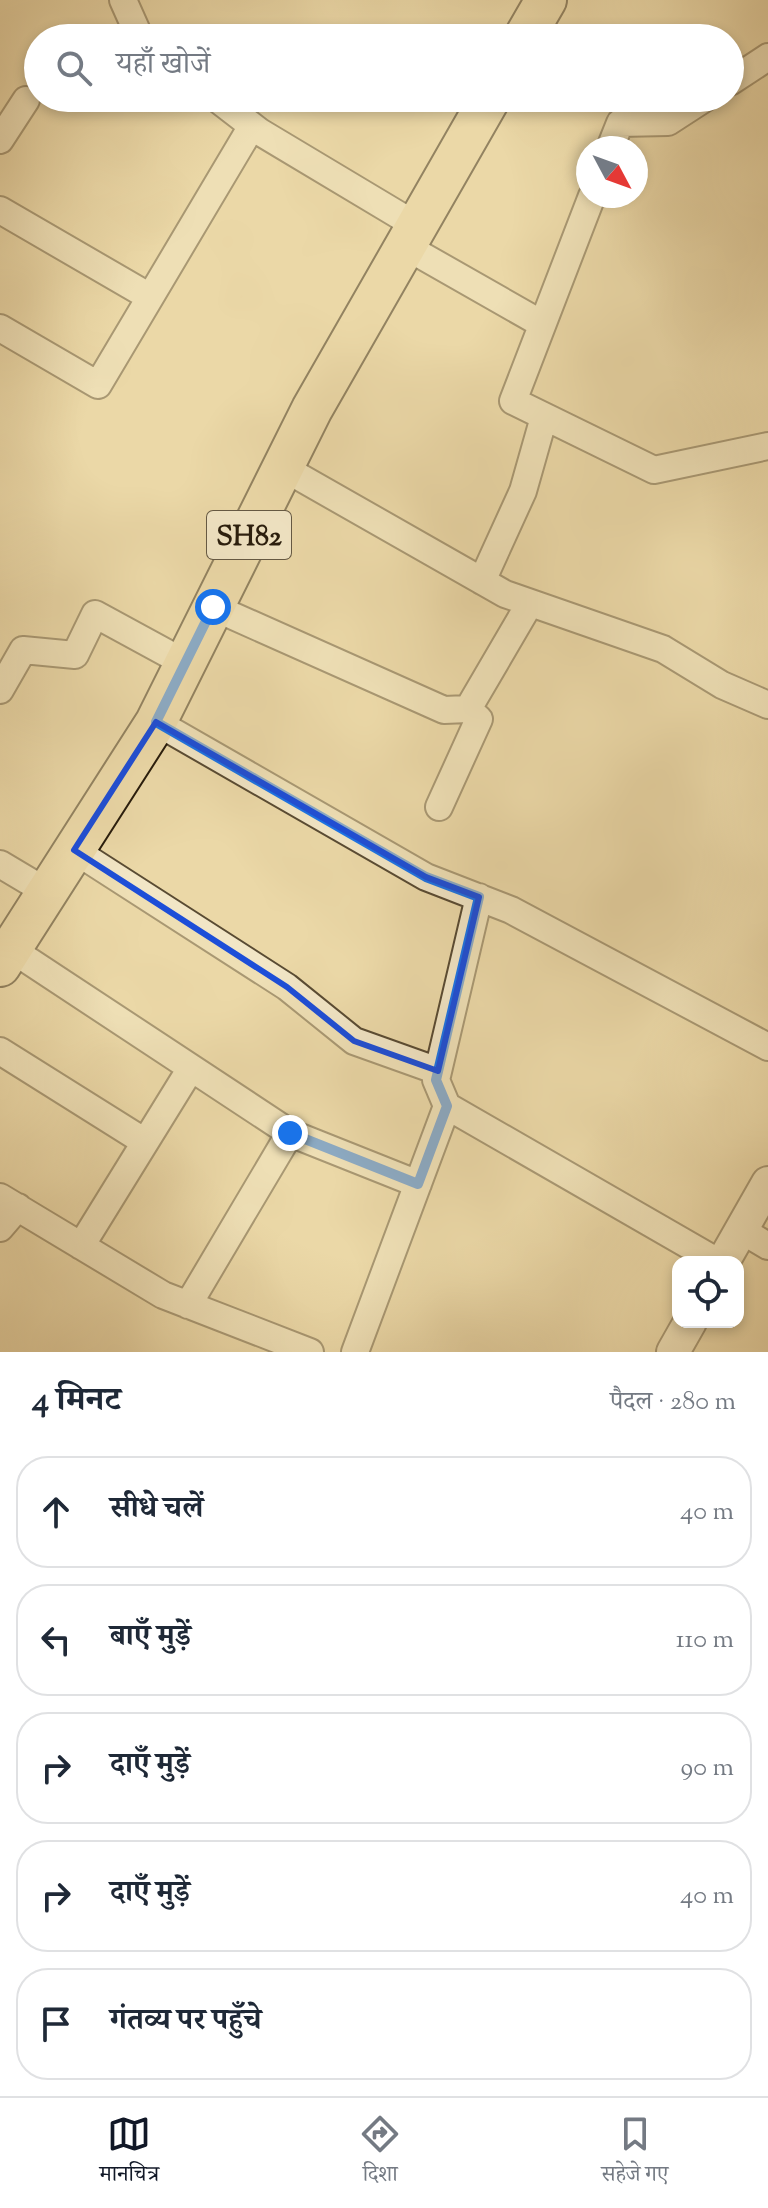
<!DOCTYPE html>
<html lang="hi">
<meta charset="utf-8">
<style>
body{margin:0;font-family:"Sorts Mill Goudy","Noto Serif Devanagari",serif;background:#f2f2f3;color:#1f2937}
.controls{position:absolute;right:24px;bottom:24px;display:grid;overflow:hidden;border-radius:16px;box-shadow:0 4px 12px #0003}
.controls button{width:72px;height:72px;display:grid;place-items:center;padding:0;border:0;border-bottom:2px solid #e0e1e3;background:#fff;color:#1f2937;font:40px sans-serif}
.compass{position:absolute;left:576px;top:136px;width:72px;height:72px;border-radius:50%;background:#fff;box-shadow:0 4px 12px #0003;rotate:131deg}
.stop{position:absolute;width:24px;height:24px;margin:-18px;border:6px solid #1a73e8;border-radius:50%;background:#fff}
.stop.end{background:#1a73e8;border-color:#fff;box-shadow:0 2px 8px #0008}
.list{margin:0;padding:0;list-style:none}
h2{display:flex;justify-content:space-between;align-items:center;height:104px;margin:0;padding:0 32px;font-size:34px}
h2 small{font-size:26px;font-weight:400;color:#747a83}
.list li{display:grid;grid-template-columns:52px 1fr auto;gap:24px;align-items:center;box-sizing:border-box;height:112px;margin:0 16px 16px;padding:0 16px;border:2px solid #e0e1e3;border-radius:32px}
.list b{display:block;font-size:30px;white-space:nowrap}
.list em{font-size:26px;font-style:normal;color:#747a83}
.icon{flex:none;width:44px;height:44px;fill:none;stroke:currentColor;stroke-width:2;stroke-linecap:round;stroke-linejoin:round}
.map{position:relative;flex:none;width:768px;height:1352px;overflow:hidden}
.search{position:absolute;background:#fff;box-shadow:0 4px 12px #0003;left:24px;right:24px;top:24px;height:88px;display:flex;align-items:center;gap:20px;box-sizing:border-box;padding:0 28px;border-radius:44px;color:#747a83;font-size:30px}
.sheet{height:744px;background:#fff}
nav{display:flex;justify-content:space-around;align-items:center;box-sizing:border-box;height:112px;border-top:2px solid #e0e1e3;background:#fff;font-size:22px;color:#747a83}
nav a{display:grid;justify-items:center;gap:4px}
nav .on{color:#111827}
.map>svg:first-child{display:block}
</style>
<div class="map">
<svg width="768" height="1352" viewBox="0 0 768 1352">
<rect width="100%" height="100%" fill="#ebd8a7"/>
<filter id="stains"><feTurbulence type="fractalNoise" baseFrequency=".0025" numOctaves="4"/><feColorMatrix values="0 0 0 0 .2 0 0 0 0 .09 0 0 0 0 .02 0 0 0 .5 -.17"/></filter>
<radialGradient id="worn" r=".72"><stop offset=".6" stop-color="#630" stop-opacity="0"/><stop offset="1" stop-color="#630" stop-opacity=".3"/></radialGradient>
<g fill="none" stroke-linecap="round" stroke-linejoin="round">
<g stroke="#594b33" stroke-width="30">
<path id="minor" d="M123 0 140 38
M730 82 768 57
M216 98 260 132 417 226
M0 140 26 100
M610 148 620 123 668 122 705 98
M592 196 513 401 654 470 768 446
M0 210 150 297
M405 246 542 324
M0 328 98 385 252 126
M282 467 505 594 663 649 722 685 768 705
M482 581 523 491 544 417
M213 607 444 710 468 709
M0 690 23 650 75 655 95 614 185 663
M156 722 426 877 511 910 768 1047
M439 807 479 719 468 709 530 603
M74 850 287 987 354 1041 438 1071
M0 864 47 892
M479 897 436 1080 447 1106 718 1262
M11 949 290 1133 418 1184
M0 1051 145 1142
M0 1197 163 1295 310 1352
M0 1228 18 1207
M741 1230 768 1246
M81 1246 191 1068
M188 1305 290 1133
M355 1352 447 1106"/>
</g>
<g stroke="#594b33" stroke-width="36">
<path id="tertiary" d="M723 1262 768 1183
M673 1352 690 1322"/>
</g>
<g stroke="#281c0c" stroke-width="44">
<path id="primary" d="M524 38 546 0
M0 966 156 722 312 409 490 98"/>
</g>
<use href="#minor" stroke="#f2e6c6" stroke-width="26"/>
<use href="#tertiary" stroke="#f2e6c6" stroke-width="32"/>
<use href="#primary" stroke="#ebd8a7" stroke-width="40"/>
</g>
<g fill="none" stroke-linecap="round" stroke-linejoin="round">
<path stroke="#1a73e8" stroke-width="10" d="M213 607 156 722 426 877 479 897 436 1080 447 1106 418 1184 290 1133"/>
</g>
<path d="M0 0H768V1352H0ZM156 722 426 877 479 897 438 1071 354 1041 287 987 74 850Z" fill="#ebd8a7" fill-opacity=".55" fill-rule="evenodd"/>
<path fill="none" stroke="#1d4ed8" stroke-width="6" stroke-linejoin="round" d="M156 722 426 877 479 897 438 1071 354 1041 287 987 74 850Z"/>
<g text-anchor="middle" stroke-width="7" stroke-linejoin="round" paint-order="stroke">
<rect fill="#f2e6c6" stroke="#655944" stroke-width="2" x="207" y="511" width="84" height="48" rx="6"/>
<g font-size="28" font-weight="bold" fill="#281c0c">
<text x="249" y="545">SH82</text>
</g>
</g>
<rect width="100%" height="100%" filter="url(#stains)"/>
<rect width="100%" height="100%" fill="url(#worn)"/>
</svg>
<div class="controls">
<button><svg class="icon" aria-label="locate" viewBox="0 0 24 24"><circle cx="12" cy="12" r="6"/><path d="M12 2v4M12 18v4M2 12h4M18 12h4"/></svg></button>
</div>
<svg class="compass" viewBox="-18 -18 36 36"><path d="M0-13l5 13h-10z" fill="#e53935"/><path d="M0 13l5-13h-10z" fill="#747a83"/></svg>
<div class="stop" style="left:213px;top:607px"></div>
<div class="stop end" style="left:290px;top:1133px"></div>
<div class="search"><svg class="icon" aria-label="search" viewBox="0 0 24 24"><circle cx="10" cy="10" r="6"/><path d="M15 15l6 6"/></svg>यहाँ खोजें</div>
</div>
<section class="sheet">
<h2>4 मिनट<small>पैदल · 280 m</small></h2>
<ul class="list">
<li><svg class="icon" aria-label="ahead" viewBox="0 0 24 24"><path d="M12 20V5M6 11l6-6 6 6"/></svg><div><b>सीधे चलें</b></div><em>40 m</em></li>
<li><svg class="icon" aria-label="left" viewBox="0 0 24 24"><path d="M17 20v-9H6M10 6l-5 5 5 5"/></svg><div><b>बाएँ मुड़ें</b></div><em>110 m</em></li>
<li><svg class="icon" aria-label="right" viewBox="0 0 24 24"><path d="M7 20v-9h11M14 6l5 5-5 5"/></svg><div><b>दाएँ मुड़ें</b></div><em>90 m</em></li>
<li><svg class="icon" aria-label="right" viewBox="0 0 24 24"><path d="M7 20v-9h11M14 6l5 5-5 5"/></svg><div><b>दाएँ मुड़ें</b></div><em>40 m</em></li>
<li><svg class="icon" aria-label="arrive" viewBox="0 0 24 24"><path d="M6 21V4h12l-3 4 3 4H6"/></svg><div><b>गंतव्य पर पहुँचे</b></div></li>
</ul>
</section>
<nav>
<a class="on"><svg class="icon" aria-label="map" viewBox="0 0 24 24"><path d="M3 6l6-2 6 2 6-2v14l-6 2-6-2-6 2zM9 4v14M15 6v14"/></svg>मानचित्र</a>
<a><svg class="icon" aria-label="directions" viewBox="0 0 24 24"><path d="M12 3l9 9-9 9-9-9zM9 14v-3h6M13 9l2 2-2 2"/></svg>दिशा</a>
<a><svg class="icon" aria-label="saved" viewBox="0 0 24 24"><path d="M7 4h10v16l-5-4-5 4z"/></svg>सहेजे गए</a>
</nav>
